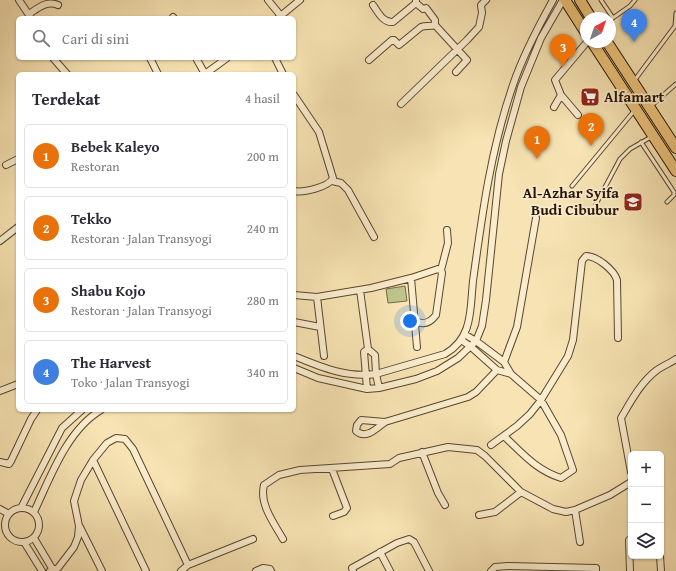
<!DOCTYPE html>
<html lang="id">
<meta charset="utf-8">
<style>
body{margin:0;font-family:"Gentium Book Plus",serif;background:#f7f7f7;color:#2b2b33}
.controls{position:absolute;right:12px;bottom:12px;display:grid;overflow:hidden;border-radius:6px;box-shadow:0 1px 3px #0004}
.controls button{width:36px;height:36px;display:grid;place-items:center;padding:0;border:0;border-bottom:1px solid #e1e1e2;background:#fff;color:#2b2b33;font:20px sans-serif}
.compass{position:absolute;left:580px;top:12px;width:36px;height:36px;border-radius:50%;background:#fff;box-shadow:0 1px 3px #0004;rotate:40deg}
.you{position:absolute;left:410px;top:321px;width:14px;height:14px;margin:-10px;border:3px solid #fff;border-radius:50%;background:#1a73e8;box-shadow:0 0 0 6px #1a73e833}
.badge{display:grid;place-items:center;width:26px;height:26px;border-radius:50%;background:#db2777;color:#fff;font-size:13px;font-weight:700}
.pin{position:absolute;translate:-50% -33px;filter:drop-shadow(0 1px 2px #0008)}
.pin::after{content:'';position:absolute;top:21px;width:14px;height:12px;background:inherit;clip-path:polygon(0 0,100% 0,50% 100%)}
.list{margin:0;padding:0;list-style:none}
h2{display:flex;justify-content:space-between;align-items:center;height:52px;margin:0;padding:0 16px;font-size:17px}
h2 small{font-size:13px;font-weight:400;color:#7c7c81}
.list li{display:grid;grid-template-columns:26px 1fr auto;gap:12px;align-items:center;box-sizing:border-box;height:64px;margin:0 8px 8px;padding:0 8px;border:1px solid #e1e1e2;border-radius:6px}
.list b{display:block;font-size:15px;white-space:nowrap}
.list p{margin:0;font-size:13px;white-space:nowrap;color:#7c7c81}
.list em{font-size:13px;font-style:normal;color:#7c7c81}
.icon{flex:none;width:22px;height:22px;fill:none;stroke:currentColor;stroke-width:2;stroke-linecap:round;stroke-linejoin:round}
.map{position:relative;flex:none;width:676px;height:571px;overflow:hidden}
.search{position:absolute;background:#fff;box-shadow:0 1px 3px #0004;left:16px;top:16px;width:280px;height:44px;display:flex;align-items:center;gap:10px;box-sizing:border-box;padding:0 14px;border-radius:6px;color:#7c7c81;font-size:15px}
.panel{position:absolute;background:#fff;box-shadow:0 1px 3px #0004;left:16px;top:72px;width:280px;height:340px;border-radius:6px}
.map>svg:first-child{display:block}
</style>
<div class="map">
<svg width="676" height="571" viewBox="0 0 676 571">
<rect width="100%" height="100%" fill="#f7e3b3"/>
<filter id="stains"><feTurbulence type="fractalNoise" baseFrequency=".005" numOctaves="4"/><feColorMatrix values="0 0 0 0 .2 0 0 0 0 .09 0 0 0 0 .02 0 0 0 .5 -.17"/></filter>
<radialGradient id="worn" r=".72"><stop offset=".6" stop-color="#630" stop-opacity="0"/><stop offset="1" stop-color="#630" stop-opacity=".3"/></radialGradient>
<path fill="#bdc48c" stroke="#706c46" d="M405 286 407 301 388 303 386 289Z"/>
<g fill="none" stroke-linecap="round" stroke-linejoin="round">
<g stroke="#59472d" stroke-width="5">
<path id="service" d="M601 0 613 18
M610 20 630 6 635 0
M634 81 675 26 676 13
M651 106 676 84
M641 142 674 192V195L667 202
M572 186 634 111
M596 204 620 159 630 149 651 137"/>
</g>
<g stroke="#59472d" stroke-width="8">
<path id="minor" d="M19 0 31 18
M268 0 281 16
M416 0V3L423 9 426 8 435 20V25
M373 5C378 12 383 23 393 22L416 3
M29 14C38 8 47 0 58 5
M173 17 174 18
M278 18 300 0
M435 25 467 60 456 72
M53 58 67 74
M150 58 158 74
M196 58 205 74
M275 58 283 74
M369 60 392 40H394L399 45 421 27C426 25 430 27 435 25
M205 74 227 58
M294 95 319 132 333 178C329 187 303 193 294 191
M401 104 467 40 479 27 482 13 481 5 486 0
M554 107 561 95
M578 115 561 95 555 80 587 42
M6 165 18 159
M332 181 341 183 348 190 374 237
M0 241 18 227
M411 278 417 347
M360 290 368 349
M294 295 317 297 371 288 411 278 438 269 441 270
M317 297 324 356
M414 320C423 326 430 323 436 315L442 273 441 270 448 243 447 230
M294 322 320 327
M464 334 476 341 504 362 511 374 541 400 561 435 573 470 561 478C536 470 522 453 504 436
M461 340 470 346 497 370 511 374
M368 349 375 355 376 374 379 388
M294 356C321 367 346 378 376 374L445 354C473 338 470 310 473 281 482 215 491 148 513 85 523 55 538 27 553 0
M504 362 517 327 536 218
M294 368 318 378 367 389 379 388 416 379 437 371 458 358 476 341 482 326 486 300 499 174 506 141 521 87 541 38 563 0
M367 389 364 352 368 349
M0 391 18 384
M385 422C377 428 366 440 356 431L357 425 361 420 385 422 468 397 476 392 497 370
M491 445 517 426 530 414 541 400 568 356 573 340 582 261 586 256C597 256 614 270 617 280L618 338
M422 452 438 493 445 505
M93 460 146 571
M0 462 9 464 11 461 31 419 37 410
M332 469 347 508 344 512 333 516
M631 472 621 418C631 401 641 382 657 370 663 366 670 363 676 359
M5 525a17 17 0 1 1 34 0a17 17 0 1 1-34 0Z
M21 508 62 428 82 410
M0 509 9 514
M575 510 580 542
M34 512C50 478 67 430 101 410
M479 515 495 512 521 492
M80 527 102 571
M34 538 53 570
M283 539C274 523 259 504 264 485L279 475 300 470 390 464 399 458 448 447 477 450 485 456 521 492 553 509 566 512 575 510 610 495 631 482
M24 542 42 571
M380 552 390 571
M660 556 661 571
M50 571 58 568 74 547 78 537 79 526 74 501 81 480 93 460 107 443 116 438 125 439 133 449 188 565
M181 571 188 565 253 539
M256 571 263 568 270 569 271 571
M353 571 352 568 397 543 409 539 414 542 429 571
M491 571 495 567 508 566 596 568V571
M630 571 629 540 631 539"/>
</g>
<g stroke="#241300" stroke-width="12">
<path id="trunk" d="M565 0 586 33
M580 0 591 18
M592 42 676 171
M607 42 676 148"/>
</g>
<use href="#service" stroke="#faedce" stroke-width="3"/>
<use href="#minor" stroke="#faedce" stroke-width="6"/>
<use href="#trunk" stroke="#ecc27a" stroke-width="10"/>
</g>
<defs>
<g id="supermarket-square" transform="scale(1)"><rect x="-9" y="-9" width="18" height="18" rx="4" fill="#8f2418" stroke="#faedce"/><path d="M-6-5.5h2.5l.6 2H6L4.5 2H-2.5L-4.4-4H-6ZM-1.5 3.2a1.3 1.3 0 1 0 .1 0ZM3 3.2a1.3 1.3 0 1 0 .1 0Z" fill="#fff"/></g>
<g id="school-square" transform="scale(1)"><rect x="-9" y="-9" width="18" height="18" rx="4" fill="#8f2418" stroke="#faedce"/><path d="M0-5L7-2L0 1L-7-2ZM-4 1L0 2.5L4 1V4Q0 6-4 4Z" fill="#fff"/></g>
</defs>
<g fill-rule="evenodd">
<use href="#supermarket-square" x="590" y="97"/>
<use href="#school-square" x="633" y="202"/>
</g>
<g text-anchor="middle" stroke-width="3.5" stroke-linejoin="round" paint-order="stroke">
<g font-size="15" font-weight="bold" fill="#241300" stroke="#faedce" text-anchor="start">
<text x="604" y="102">Alfamart</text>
<text x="619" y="198" text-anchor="end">Al-Azhar Syifa<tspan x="619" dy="17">Budi Cibubur</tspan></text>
</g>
</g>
<rect width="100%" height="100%" filter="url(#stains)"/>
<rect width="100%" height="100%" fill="url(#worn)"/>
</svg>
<div class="controls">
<button>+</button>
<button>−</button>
<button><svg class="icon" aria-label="layers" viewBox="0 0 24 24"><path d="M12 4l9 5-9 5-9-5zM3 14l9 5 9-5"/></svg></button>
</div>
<svg class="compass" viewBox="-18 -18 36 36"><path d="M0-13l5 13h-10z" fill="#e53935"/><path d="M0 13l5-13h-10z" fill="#7c7c81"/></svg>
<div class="you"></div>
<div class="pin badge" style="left:537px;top:159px;background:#e8710a">1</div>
<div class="pin badge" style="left:591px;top:146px;background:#e8710a">2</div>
<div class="pin badge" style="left:563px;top:67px;background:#e8710a">3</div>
<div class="pin badge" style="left:634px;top:42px;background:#3f7fe0">4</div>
<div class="search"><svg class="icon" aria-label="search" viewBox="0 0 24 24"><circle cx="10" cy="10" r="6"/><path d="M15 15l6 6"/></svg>Cari di sini</div>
<section class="panel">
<h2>Terdekat<small>4 hasil</small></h2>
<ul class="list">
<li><span class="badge" style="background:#e8710a">1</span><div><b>Bebek Kaleyo</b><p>Restoran</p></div><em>200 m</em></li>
<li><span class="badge" style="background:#e8710a">2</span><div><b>Tekko</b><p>Restoran · Jalan Transyogi</p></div><em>240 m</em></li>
<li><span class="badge" style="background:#e8710a">3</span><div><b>Shabu Kojo</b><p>Restoran · Jalan Transyogi</p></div><em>280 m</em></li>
<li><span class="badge" style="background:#3f7fe0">4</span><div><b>The Harvest</b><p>Toko · Jalan Transyogi</p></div><em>340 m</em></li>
</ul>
</section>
</div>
